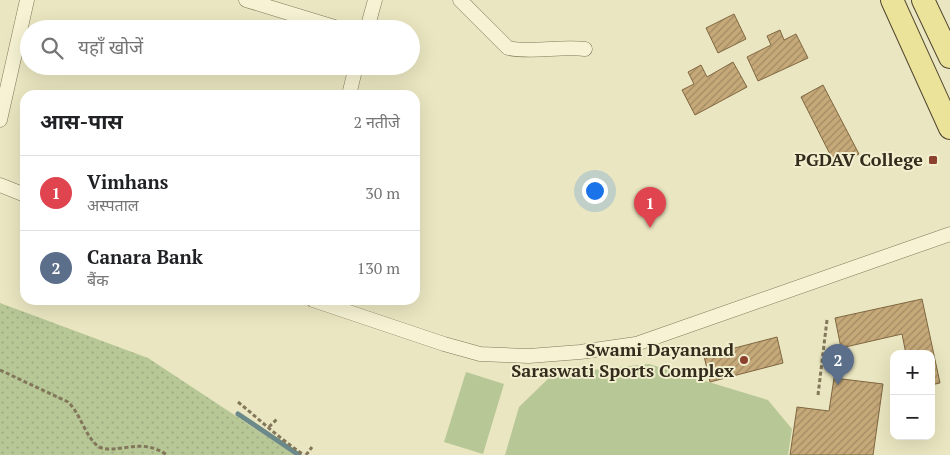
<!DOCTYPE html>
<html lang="hi">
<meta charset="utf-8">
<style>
body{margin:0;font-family:"PT Serif","Noto Sans Devanagari",serif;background:#f2f2f2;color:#202124}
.controls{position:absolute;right:15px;bottom:15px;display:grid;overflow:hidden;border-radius:10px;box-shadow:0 5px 20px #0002}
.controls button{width:45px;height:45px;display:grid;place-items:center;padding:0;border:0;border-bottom:1px solid #e0e0e0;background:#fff;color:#202124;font:25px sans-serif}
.you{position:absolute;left:594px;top:190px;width:18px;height:18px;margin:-12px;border:4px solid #fff;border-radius:50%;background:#1a73e8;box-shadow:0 0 0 8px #1a73e833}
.badge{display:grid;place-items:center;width:32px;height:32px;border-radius:50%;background:#0b8043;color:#fff;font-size:16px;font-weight:700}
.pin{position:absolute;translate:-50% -41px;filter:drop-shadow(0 1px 2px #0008)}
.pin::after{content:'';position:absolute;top:26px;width:18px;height:15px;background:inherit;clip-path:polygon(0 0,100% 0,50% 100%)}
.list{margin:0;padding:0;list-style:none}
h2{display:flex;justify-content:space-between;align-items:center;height:65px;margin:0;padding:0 20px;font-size:21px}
h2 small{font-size:16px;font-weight:400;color:#757577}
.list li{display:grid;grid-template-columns:32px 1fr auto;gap:15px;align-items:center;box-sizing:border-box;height:75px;padding:0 20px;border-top:1px solid #e0e0e0}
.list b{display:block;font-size:19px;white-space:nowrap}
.list p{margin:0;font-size:16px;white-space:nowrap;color:#757577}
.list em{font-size:16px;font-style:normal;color:#757577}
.icon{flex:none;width:28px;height:28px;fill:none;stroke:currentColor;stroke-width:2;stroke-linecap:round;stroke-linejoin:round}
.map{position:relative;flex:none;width:950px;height:455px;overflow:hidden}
.search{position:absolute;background:#fff;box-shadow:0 5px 20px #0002;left:20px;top:20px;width:400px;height:55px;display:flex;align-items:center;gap:12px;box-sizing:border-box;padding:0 18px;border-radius:28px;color:#757577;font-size:19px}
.panel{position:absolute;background:#fff;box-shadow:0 5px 20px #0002;left:20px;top:90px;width:400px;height:215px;border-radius:15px}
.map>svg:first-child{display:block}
</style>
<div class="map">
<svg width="950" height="455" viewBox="0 0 950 455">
<defs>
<pattern id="grass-dots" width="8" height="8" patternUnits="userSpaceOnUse" patternTransform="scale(1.25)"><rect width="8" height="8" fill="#b7c796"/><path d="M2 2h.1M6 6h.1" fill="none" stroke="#9eab81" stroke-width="1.8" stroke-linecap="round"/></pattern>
<pattern id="building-hatch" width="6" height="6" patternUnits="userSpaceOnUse" patternTransform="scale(1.25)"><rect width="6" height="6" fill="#c6a979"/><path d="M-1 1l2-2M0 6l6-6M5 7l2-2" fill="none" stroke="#a18a63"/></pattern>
</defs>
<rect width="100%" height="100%" fill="#eae6c1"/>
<path fill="url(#grass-dots)" d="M0 303 148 358 295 455H0Z"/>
<path fill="#b7c796" d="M649 364 768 400 792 429 788 455H505L519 407 553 374Z
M466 372 504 384 483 454 444 442Z"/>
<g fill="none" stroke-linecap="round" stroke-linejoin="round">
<path stroke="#6b8988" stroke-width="5" d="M238 414 299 455"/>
</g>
<path fill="url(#building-hatch)" stroke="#7f6741" d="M734 14 746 39 718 53 706 28Z
M780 30 784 40 796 34 808 58 758 81 747 57 771 45 767 36Z
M733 62 747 87 695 115 682 90 694 84 688 72 701 65 707 77Z
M823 85 859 154 836 166 801 97Z
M922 299 940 383 931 385V354H906L902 334 841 348 835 318Z
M777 337 783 363 710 382 704 356Z
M834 378 883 384 873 455H790L797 407 829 411Z"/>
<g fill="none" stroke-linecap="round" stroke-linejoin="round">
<g stroke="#82775a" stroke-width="15">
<path id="minor" d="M246 0 341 29
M460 0 508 48C533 53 560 46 585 49
M367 29 375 0
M349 95 356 66
M0 120 27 0
M0 185 25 195
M313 300 444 344 480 354 529 356 580 352 636 344 950 234"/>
</g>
<g stroke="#50452e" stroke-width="24">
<path id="primary" d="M892 0 950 128
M923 0 950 57"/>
</g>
<path stroke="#82775a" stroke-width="3" stroke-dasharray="4 2.5" stroke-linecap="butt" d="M0 370 68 402C81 414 85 437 99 447 119 455 140 436 167 455
M818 395 827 320
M238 402C260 420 280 439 304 455
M269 427 277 419
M306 455 312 447"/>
<use href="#minor" stroke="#f6f2d3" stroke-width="14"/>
<use href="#primary" stroke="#ebe39a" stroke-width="22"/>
</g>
<g fill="#8c412e" stroke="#f2efcf" stroke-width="2">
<rect x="928" y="155" width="10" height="10" rx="2.5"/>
<circle cx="744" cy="360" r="5"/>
</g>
<g text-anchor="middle" stroke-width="4" stroke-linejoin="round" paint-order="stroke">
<g font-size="18" font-weight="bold" fill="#332c1d" stroke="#f2efcf" text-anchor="end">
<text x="923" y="166">PGDAV College</text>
<text x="734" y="356">Swami Dayanand<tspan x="734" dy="21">Saraswati Sports Complex</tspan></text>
</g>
</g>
</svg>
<div class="controls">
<button>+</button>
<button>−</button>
</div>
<div class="you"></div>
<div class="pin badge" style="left:650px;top:228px;background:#e0444e">1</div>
<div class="pin badge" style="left:838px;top:385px;background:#5c6f8a">2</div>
<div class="search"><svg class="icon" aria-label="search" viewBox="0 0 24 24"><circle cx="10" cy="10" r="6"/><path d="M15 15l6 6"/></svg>यहाँ खोजें</div>
<section class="panel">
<h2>आस-पास<small>2 नतीजे</small></h2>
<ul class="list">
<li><span class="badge" style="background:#e0444e">1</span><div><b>Vimhans</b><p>अस्पताल</p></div><em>30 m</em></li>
<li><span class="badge" style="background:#5c6f8a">2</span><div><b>Canara Bank</b><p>बैंक</p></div><em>130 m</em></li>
</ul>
</section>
</div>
